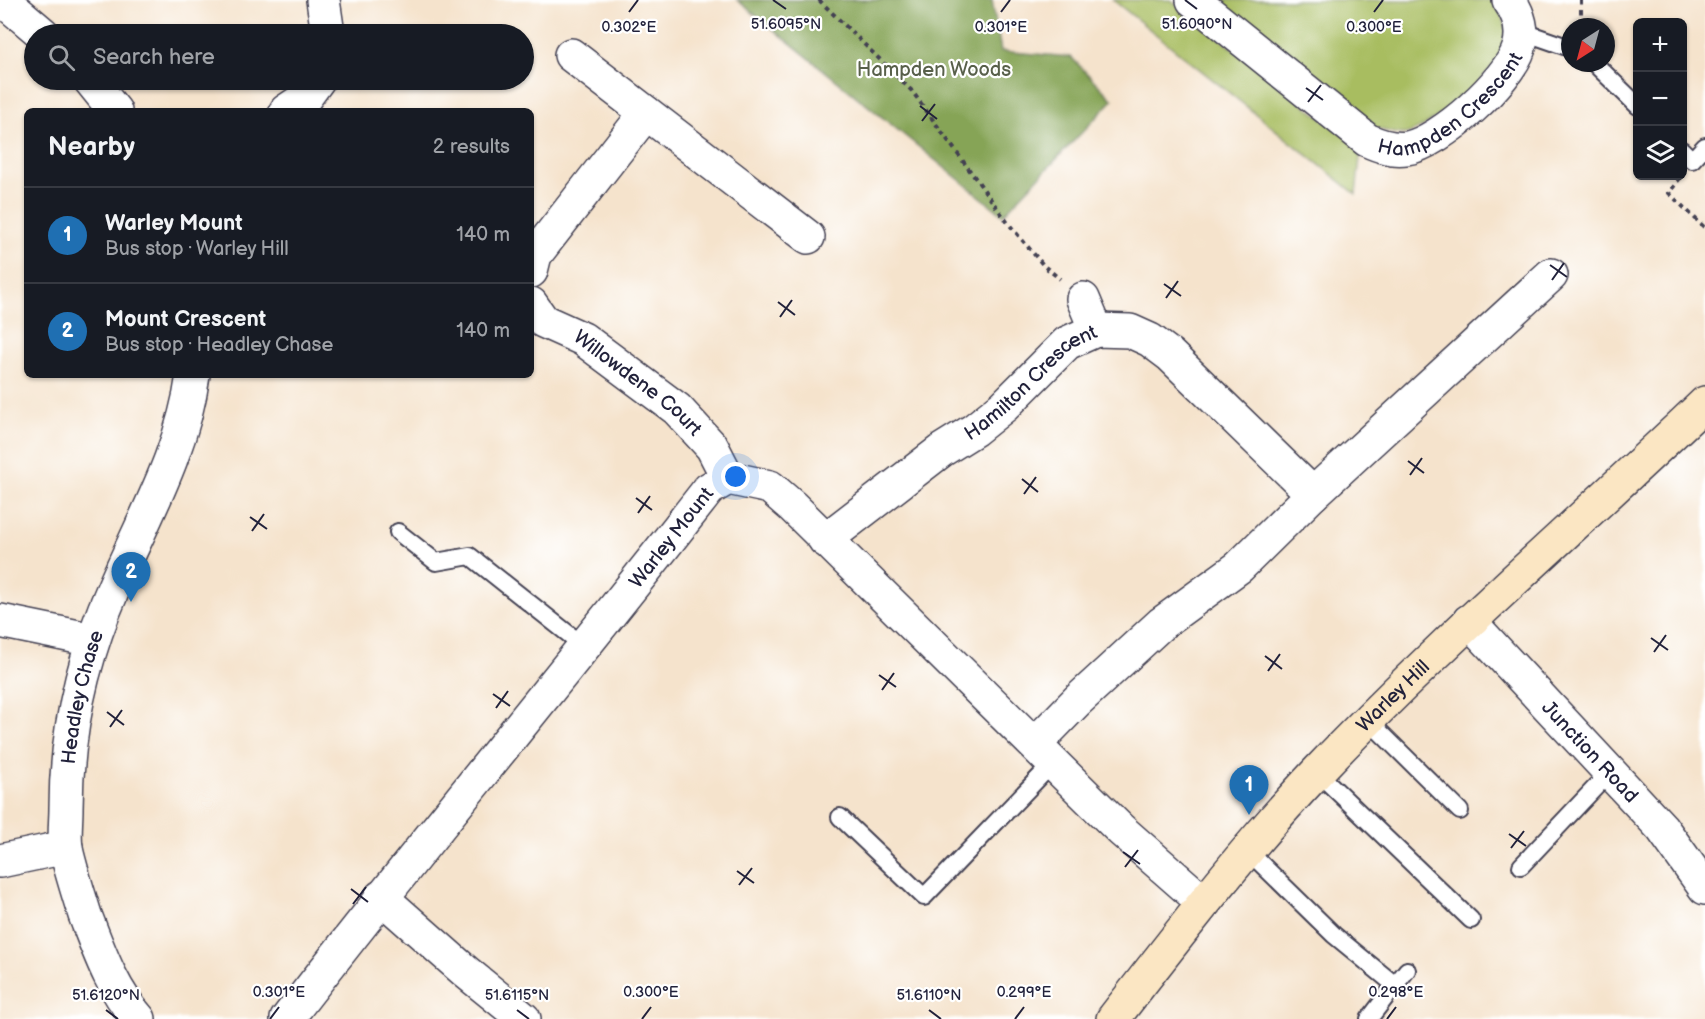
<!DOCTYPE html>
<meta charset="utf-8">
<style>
body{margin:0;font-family:"Balsamiq Sans",sans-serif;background:#242831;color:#f1f3f6}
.controls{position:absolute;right:18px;top:18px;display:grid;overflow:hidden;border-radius:9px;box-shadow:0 2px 4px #0004}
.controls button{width:54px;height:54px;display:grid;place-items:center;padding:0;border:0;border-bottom:2px solid #363941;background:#171b24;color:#f1f3f6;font:30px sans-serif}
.compass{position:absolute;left:1561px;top:18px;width:54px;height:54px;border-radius:50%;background:#171b24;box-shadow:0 2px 4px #0004;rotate:216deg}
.you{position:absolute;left:736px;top:477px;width:21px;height:21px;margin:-15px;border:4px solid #fff;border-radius:50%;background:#1a73e8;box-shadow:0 0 0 9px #1a73e833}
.badge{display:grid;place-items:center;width:39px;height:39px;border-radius:50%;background:#1f6fb2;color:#fff;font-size:20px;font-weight:700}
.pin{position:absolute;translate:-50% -50px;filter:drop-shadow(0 2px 3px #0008)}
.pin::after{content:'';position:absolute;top:32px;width:21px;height:18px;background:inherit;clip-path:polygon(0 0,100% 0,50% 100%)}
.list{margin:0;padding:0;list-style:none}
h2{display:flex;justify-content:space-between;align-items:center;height:78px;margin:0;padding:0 24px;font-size:26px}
h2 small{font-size:20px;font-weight:400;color:#9ea1a6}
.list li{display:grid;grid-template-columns:39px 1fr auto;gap:18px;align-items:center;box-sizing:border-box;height:96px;padding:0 24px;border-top:2px solid #363941}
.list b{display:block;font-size:22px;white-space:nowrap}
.list p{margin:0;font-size:20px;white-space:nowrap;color:#9ea1a6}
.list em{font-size:20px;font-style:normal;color:#9ea1a6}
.icon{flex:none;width:33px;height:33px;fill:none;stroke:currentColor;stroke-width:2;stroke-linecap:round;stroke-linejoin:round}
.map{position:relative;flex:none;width:1705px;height:1019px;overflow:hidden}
.search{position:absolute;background:#171b24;box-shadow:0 2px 4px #0004;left:24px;top:24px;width:510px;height:66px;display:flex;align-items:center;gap:15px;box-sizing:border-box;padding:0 21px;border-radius:33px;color:#9ea1a6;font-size:22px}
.panel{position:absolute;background:#171b24;box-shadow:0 2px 4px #0004;left:24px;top:108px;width:510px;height:270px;border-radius:9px}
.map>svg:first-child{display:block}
</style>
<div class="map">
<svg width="1705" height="1019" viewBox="0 0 1705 1019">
<rect width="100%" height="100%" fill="#fff"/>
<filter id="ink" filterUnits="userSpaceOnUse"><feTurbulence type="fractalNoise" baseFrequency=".0167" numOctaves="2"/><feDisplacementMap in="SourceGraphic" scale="12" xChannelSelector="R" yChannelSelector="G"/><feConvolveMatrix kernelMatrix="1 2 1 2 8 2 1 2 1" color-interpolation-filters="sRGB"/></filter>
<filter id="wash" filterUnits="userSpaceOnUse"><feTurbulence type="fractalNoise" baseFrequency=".008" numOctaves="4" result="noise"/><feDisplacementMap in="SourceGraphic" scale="24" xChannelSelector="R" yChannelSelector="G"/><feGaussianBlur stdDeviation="1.35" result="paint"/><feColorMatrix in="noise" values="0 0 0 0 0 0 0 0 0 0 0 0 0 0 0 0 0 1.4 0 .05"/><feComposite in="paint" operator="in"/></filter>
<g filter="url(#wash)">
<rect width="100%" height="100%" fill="#f5e3cc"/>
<path fill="#a8bd61" stroke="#65704e" stroke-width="1.5" d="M1113 0H1171L1361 149 1356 194Z
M1212 0H1491C1500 11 1508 23 1506 38 1505 54 1491 70 1480 81 1470 94 1420 133 1404 134 1396 135 1385 130 1377 129Z"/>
<path fill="#86a457" stroke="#546349" stroke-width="1.5" d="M737 0H992L1001 51 1071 57 1113 100 1003 215Z"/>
</g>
<g filter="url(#ink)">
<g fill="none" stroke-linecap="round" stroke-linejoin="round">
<g stroke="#423f51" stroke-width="20">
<path id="service" d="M1521 31 1570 48
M1594 63 1638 106
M1682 150 1692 160 1705 146
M398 532 436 562 470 556 585 647
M1368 720 1460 811
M1317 772 1471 920
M840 817 924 897 1053 763
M1248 851 1334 935 1395 985 1407 970
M1521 866 1609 773
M1369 1019 1395 985"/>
</g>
<g stroke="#423f51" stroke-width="36">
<g id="minor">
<path d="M3 0 43 34"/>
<path d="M323 0 328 34"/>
<path id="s1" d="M1193 0 1367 140C1380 146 1392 150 1407 148 1440 143 1509 80 1519 48 1524 31 1519 14 1509 0"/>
<path d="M571 55 808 237"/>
<path d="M90 80 115 111"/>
<path d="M286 111 304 99 318 80"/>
<path d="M531 271 535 255 646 113"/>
<path d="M1083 299 1096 330"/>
<path id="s2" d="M531 304 543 321 583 339 677 409 712 447 728 478"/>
<path d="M1313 494 1551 275"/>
<path id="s3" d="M825 540 942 450 974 430 1004 406 1067 343 1096 330 1130 331 1150 340 1170 355 1313 494 1239 567 1162 623 1077 701 1035 744"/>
<path d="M0 621 93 640"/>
<path id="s4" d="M1469 621 1662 828 1705 888"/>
<path d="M0 861 66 847"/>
<path d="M381 897 466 972 524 1019"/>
<path id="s5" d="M139 1019C112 990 99 951 85 915 78 893 71 871 66 849 64 836 66 821 66 808 66 732 83 657 114 587 144 518 183 451 193 375"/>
<path id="s6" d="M287 1019C425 840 570 667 709 489L728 478 770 487 793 507 1121 830 1203 902"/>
</g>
</g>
<g stroke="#423f51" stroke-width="36">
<g id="secondary">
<path id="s7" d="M1113 1019C1179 934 1244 849 1318 771 1441 642 1576 526 1705 403"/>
</g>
</g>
<path stroke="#423f51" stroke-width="4" stroke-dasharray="4.5 4.5" stroke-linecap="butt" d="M819 0 912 91 1008 223 1044 266 1060 279
M1581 0V27
M1680 178 1669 193 1705 228"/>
<use href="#service" stroke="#fff" stroke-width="16"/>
<use href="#minor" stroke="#fff" stroke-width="33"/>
<use href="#secondary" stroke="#fbe6c3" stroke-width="33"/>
</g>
</g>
<path fill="none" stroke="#22223b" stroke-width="2" d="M773 0 786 9M1185 0 1197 9M629 12 638 0M1001 12 1010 0M1374 12 1383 0M1306 88 1323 100M1308 102 1321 85M920 106 937 119M922 121 935 104M1550 265 1567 277M1552 280 1564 263M1164 284 1181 296M1166 298 1178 281M778 302 795 315M780 317 792 300M1408 461 1424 473M1410 475 1422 458M1022 479 1038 492M1024 494 1036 477M636 498 652 510M638 513 650 496M250 517 267 529M252 531 264 514M1651 638 1668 650M1654 652 1666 635M1265 656 1282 669M1268 671 1280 654M879 675 896 687M882 690 894 673M493 694 510 706M496 708 508 691M107 712 124 725M110 727 122 710M1509 834 1526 846M1511 848 1524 831M1123 852 1140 864M1125 867 1138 850M737 871 754 883M739 885 752 868M351 889 368 902M353 904 366 887M106 1010 118 1019M517 1010 529 1019M929 1010 941 1019M270 1019 279 1007M642 1019 651 1007M1015 1019 1024 1007M1387 1019 1396 1007"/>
<g text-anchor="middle" stroke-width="4.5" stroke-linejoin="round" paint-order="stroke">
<g font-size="20" fill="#58604a" stroke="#fff">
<text x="934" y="76">Hampden Woods</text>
</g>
<g font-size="20" fill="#22223b" stroke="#fff">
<text dy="7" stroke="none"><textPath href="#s1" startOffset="324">Hampden Crescent</textPath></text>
<text dy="7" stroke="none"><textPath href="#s2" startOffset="135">Willowdene Court</textPath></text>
<text dy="7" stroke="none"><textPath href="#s3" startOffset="260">Hamilton Crescent</textPath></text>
<text dy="7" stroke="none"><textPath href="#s6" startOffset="616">Warley Mount</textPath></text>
<text dy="7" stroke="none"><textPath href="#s7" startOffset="428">Warley Hill</textPath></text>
<text dy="7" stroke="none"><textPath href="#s5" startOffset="340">Headley Chase</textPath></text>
<text dy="7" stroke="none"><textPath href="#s4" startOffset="178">Junction Road</textPath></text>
</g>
</g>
<g font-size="15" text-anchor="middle" fill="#22223b" stroke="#fff" stroke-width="4.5" stroke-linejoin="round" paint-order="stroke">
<text x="786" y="29">51.6095°N</text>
<text x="1197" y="29">51.6090°N</text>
<text x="1374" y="32">0.300°E</text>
<text x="629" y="32">0.302°E</text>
<text x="1001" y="32">0.301°E</text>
<text x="279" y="997">0.301°E</text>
<text x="651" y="997">0.300°E</text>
<text x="1024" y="997">0.299°E</text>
<text x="1396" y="997">0.298°E</text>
<text x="106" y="1000">51.6120°N</text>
<text x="517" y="1000">51.6115°N</text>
<text x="929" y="1000">51.6110°N</text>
</g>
</svg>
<div class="controls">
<button>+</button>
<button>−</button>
<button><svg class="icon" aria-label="layers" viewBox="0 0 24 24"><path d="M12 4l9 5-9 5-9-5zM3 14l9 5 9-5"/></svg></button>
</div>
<svg class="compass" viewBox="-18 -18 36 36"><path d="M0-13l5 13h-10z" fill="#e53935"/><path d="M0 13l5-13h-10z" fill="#9ea1a6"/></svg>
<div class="you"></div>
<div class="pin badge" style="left:1249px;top:815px">1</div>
<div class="pin badge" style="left:131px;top:602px">2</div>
<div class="search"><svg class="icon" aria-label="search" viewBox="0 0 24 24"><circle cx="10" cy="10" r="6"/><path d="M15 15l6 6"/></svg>Search here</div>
<section class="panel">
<h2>Nearby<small>2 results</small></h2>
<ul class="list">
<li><span class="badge">1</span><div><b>Warley Mount</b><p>Bus stop · Warley Hill</p></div><em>140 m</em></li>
<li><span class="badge">2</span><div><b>Mount Crescent</b><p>Bus stop · Headley Chase</p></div><em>140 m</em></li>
</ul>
</section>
</div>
